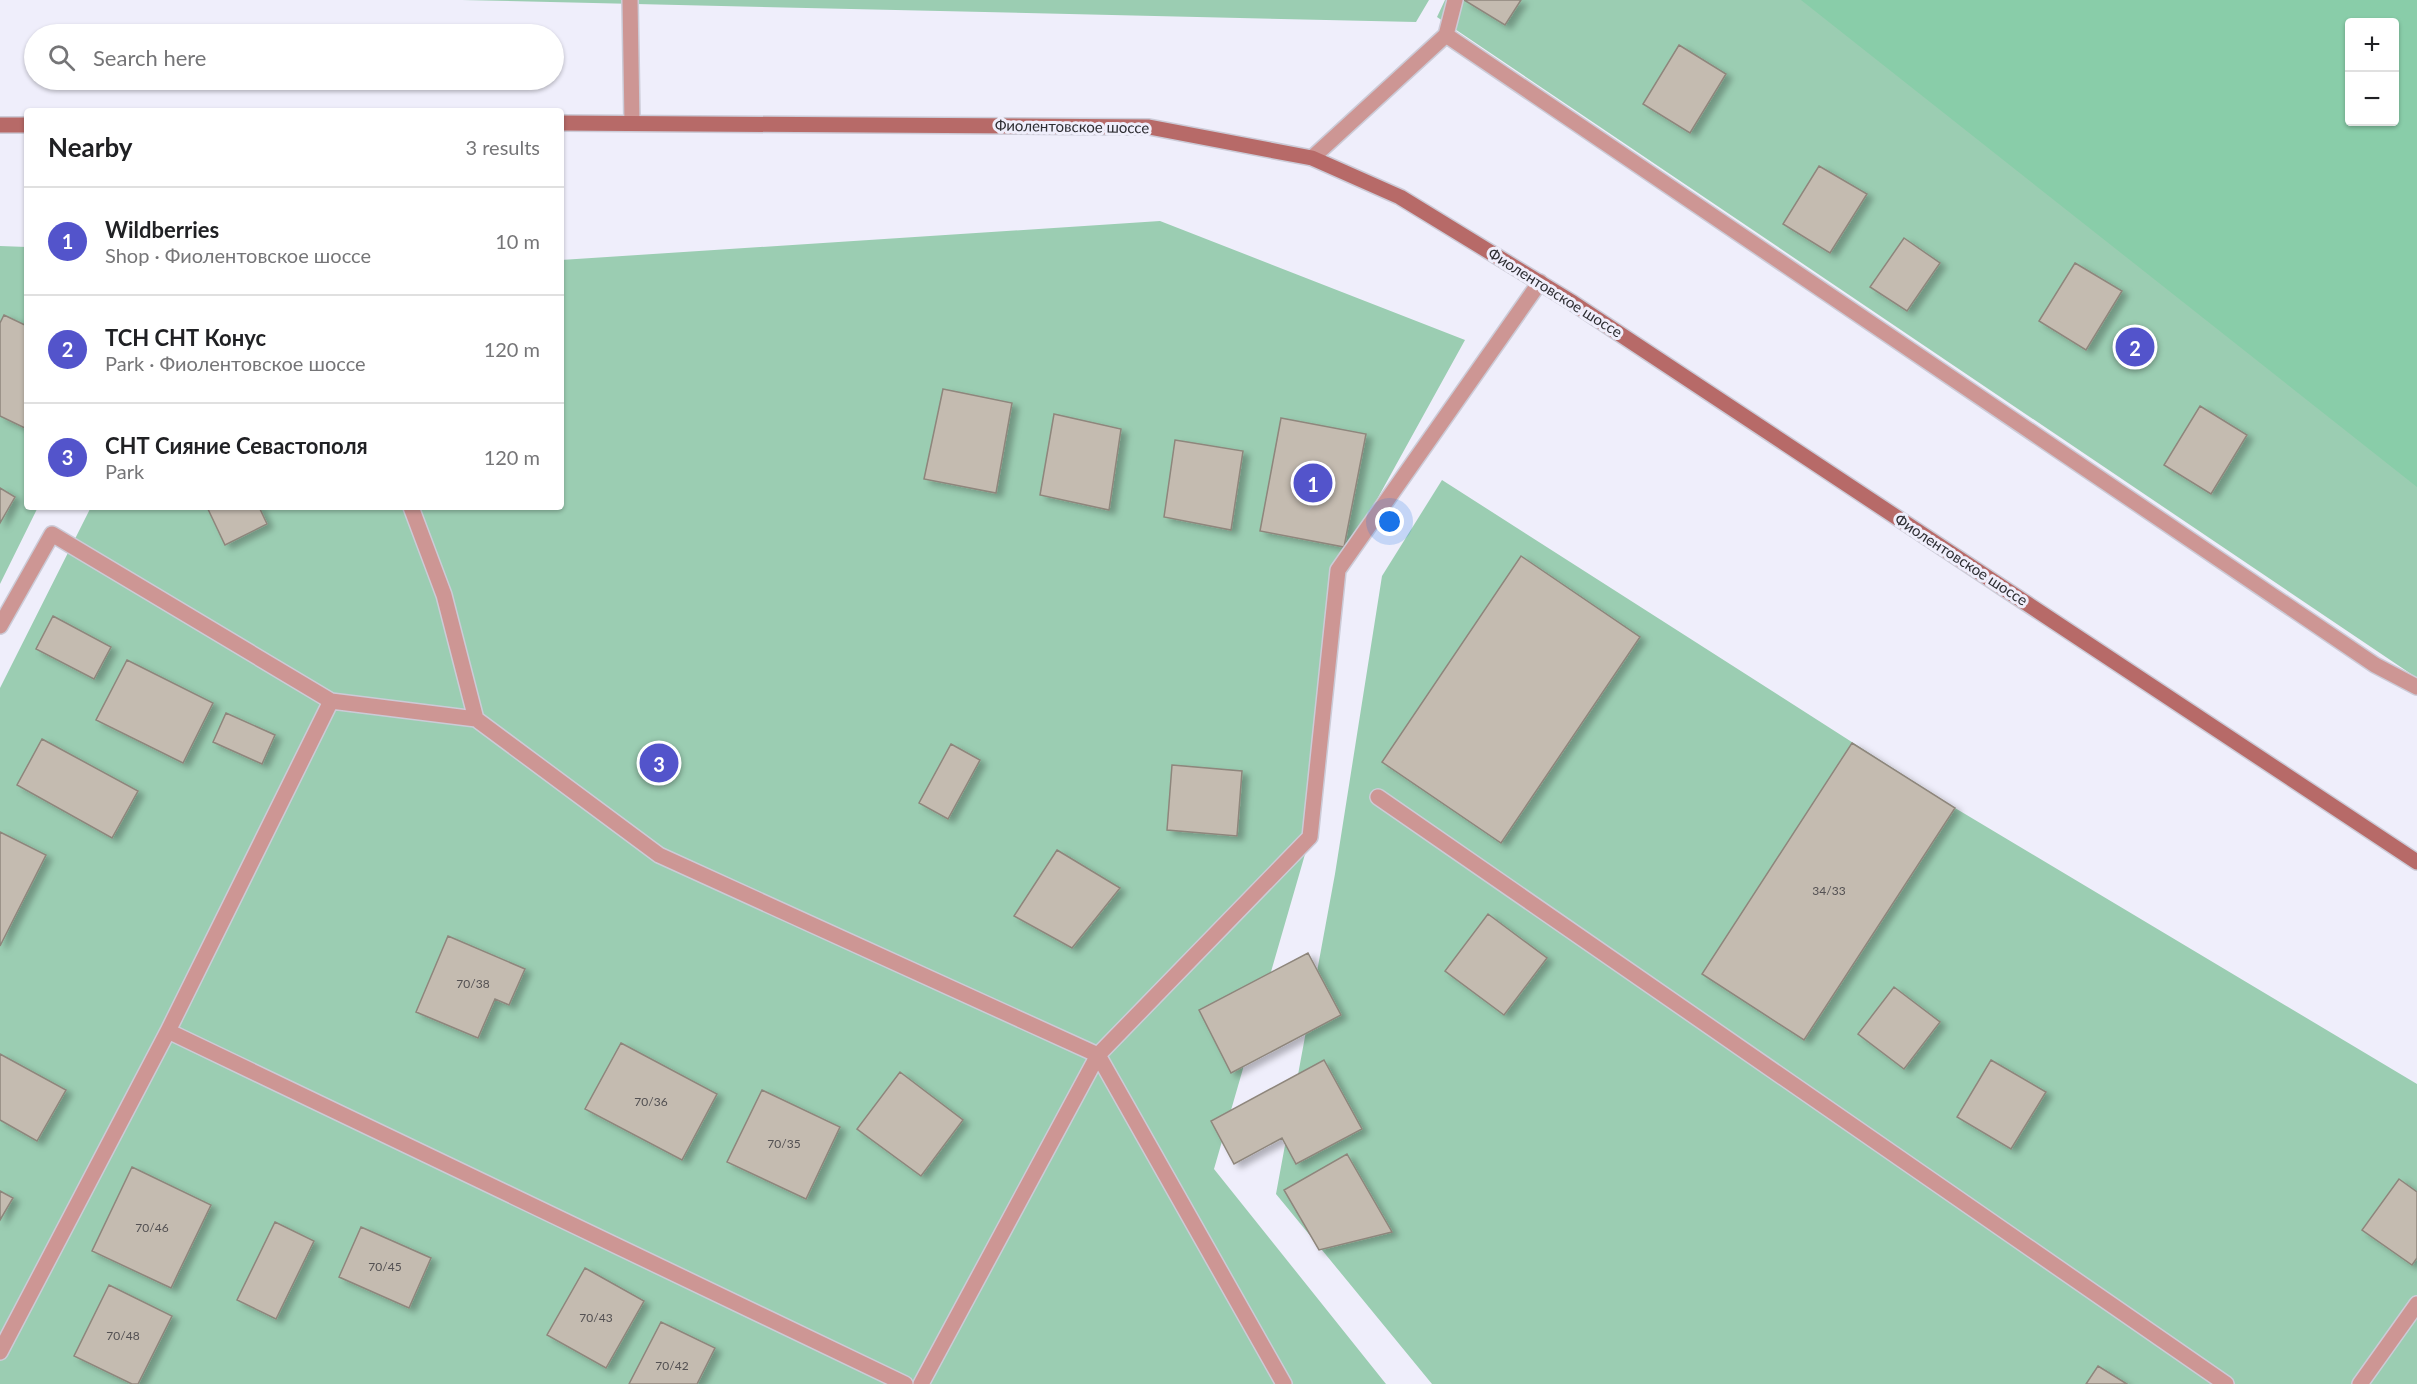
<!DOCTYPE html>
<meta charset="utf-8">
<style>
body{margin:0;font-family:Lato,sans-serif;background:#f6f6f6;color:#202124}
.controls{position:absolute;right:18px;top:18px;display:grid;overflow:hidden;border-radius:6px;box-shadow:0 2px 4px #0004}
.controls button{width:54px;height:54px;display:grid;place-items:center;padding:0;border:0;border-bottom:2px solid #e0e0e0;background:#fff;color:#202124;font:30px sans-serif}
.you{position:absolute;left:1390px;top:522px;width:21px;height:21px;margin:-15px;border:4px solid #fff;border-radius:50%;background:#1a73e8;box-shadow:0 0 0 9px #1a73e833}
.badge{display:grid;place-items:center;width:39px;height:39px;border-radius:50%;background:#5354cb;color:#fff;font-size:20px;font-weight:700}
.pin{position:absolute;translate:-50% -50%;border:3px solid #fff;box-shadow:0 2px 6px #0006}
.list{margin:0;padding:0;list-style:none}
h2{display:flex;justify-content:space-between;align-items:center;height:78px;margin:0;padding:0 24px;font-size:26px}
h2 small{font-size:20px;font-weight:400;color:#757577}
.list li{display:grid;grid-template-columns:39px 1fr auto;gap:18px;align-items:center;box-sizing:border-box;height:108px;padding:0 24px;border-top:2px solid #e0e0e0}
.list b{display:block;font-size:22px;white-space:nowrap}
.list p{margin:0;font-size:20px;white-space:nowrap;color:#757577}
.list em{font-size:20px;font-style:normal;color:#757577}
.icon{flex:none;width:33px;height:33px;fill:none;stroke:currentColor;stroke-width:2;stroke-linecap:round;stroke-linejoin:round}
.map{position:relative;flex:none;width:2417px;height:1384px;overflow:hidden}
.search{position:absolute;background:#fff;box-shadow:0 2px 4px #0004;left:24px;top:24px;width:540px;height:66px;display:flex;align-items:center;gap:15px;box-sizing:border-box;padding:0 21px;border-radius:33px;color:#757577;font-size:22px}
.panel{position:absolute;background:#fff;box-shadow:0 2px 4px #0004;left:24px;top:108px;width:540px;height:402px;border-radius:6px}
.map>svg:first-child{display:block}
</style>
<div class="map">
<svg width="2417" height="1384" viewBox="0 0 2417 1384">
<defs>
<filter id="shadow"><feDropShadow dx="6" dy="4" stdDeviation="3" flood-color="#0004"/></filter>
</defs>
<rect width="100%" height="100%" fill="#efeefb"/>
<path fill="#9bcdb2" d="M462 0H1429L1416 22Z
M1445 0H1909L2417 408V678L1437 17Z
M1160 221 1465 340 1338 570 1310 837 1214 1169 1386 1384H0V688L91 507H561V260Z
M0 246 27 247V507H38L0 584Z
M1442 480 1955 808 2417 1084V1384H1432L1276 1194 1335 874 1382 576Z"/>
<path fill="#89cda9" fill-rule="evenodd" d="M1801 0H2417V487ZM2350 22H2394V122H2350Z"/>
<path fill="#c4bbb0" stroke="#8e867c" stroke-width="1.5" filter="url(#shadow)" d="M1464 0H1521L1505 25Z
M1679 45 1726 74 1690 133 1643 104Z
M1819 166 1867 194 1830 253 1783 224Z
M1904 238 1940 263 1907 311 1870 287Z
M2075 263 2122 291 2086 350 2039 321Z
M4 315 27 326V429L0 416V323Z
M943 389 1012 403 996 493 924 479Z
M2200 406 2247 435 2211 494 2164 465Z
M1054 414 1121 429 1109 510 1040 495Z
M1281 418 1366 434 1344 547 1260 531Z
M1175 440 1243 451 1231 530 1164 517Z
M0 488 15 497 0 523Z
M207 507H259L267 524 225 545Z
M1521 556 1640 637 1501 843 1382 762Z
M53 616 111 647 94 679 36 649Z
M127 660 213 703 183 763 96 720Z
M226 713 275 735 262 764 213 742Z
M42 739 138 791 112 838 17 785Z
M1852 743 1955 808 1804 1040 1702 974Z
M951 744 980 760 948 819 919 803Z
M1172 765 1242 771 1237 836 1167 830Z
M0 832 46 855 0 946Z
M1057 850 1120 888 1072 948 1014 916Z
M1488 914 1547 958 1504 1015 1445 971Z
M448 936 525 969 509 1005 495 999 478 1038 416 1012Z
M1308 953 1341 1015 1231 1073 1199 1010Z
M1894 987 1940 1022 1904 1069 1858 1034Z
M621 1043 717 1094 682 1160 585 1109Z
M0 1054 66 1090 37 1141 0 1120Z
M1324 1060 1362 1129 1296 1164 1282 1138 1234 1164 1211 1121Z
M1991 1060 2046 1092 2011 1149 1957 1117Z
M900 1072 963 1120 921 1176 857 1129Z
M762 1090 840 1127 806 1199 727 1162Z
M1347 1154 1392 1232 1319 1250 1284 1190Z
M132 1167 211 1205 171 1288 92 1251Z
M2399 1179 2417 1192V1258L2412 1265 2362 1230Z
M0 1191 13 1198 0 1220Z
M275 1222 314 1241 276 1319 237 1300Z
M361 1227 431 1258 409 1308 339 1277Z
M585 1268 644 1301 606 1368 547 1335Z
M109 1285 172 1316 138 1384H132L74 1356Z
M661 1322 715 1348 697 1384H629Z
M2098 1366 2127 1384H2086Z"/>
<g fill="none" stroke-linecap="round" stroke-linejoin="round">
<g stroke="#cccbd7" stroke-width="18">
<path id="lane" d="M630 0 632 122
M1446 35 2375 665 2417 687
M1312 158 1446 35 1455 0
M411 507 444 595 476 719 659 855 1098 1055 1284 1384
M0 626 52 534 331 701 168 1031 905 1384
M331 701 476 719
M1378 797 2226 1384
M0 1352 168 1031
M921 1384 1098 1055 1310 837 1338 570 1540 282
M2360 1384 2417 1304"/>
</g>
<g stroke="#cccbd7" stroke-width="18">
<path id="secondary" d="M561 123 1149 127 1312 158 1400 197 1573 303 2417 862
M0 125H27"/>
</g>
<use href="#lane" stroke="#cd9694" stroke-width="15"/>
<use href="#secondary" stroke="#b76a68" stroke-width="15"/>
</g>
<g text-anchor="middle" stroke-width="6" stroke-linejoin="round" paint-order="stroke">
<g font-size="12" fill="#535052">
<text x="1829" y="895">34/33</text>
<text x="473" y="988">70/38</text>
<text x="651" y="1106">70/36</text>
<text x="784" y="1148">70/35</text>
<text x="152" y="1232">70/46</text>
<text x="385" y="1271">70/45</text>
<text x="596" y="1322">70/43</text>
<text x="123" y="1340">70/48</text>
<text x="672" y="1370">70/42</text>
</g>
<g font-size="15" fill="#2d2d32" stroke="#efeefb">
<text transform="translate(1072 127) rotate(1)" y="5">Фиолентовское шоссе</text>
<text transform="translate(1555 293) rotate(32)" y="5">Фиолентовское шоссе</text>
<text transform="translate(1961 560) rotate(33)" y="5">Фиолентовское шоссе</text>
</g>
</g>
</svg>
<div class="controls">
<button>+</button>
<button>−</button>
</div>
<div class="you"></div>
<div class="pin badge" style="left:1313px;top:483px">1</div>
<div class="pin badge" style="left:2135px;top:347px">2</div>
<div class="pin badge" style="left:659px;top:763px">3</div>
<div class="search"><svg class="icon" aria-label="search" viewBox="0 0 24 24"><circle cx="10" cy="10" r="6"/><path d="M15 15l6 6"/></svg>Search here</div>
<section class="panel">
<h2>Nearby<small>3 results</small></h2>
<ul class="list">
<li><span class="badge">1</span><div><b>Wildberries</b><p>Shop · Фиолентовское шоссе</p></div><em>10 m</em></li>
<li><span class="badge">2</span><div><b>ТСН СНТ Конус</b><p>Park · Фиолентовское шоссе</p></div><em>120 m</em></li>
<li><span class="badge">3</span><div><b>СНТ Сияние Севастополя</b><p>Park</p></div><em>120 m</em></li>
</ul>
</section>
</div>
